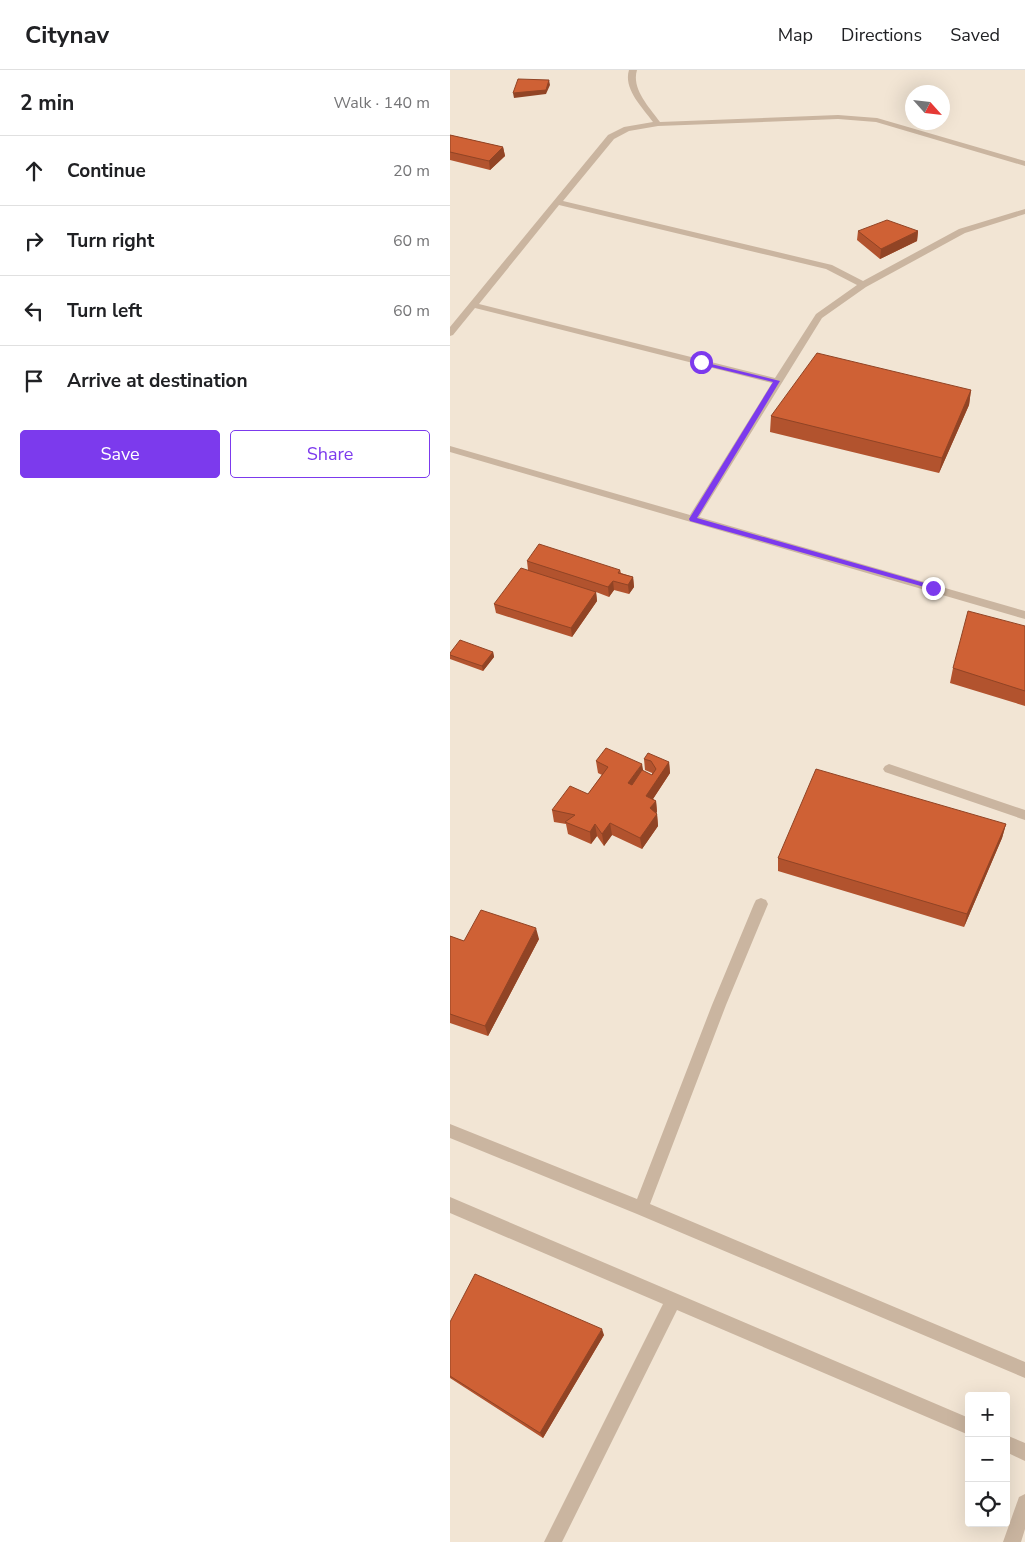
<!DOCTYPE html>
<meta charset="utf-8">
<style>
body{margin:0;font-family:"Nunito Sans",sans-serif;background:#f2f2f2;color:#202124}
.controls{position:absolute;right:15px;bottom:15px;display:grid;overflow:hidden;border-radius:5px;box-shadow:0 5px 20px #0002}
.controls button{width:45px;height:45px;display:grid;place-items:center;padding:0;border:0;border-bottom:1px solid #e0e0e0;background:#fff;color:#202124;font:25px sans-serif}
.compass{position:absolute;left:455px;top:15px;width:45px;height:45px;border-radius:50%;background:#fff;box-shadow:0 5px 20px #0002;rotate:117deg}
.stop{position:absolute;width:15px;height:15px;margin:-11px;border:4px solid #7c3aed;border-radius:50%;background:#fff}
.stop.end{background:#7c3aed;border-color:#fff;box-shadow:0 1px 5px #0008}
.list{margin:0;padding:0;list-style:none}
h2{display:flex;justify-content:space-between;align-items:center;height:65px;margin:0;padding:0 20px;font-size:21px}
h2 small{font-size:16px;font-weight:400;color:#757577}
.list li{display:grid;grid-template-columns:32px 1fr auto;gap:15px;align-items:center;box-sizing:border-box;height:70px;padding:0 20px;border-top:1px solid #e0e0e0}
.list b{display:block;font-size:19px;white-space:nowrap}
.list em{font-size:16px;font-style:normal;color:#757577}
.actions{display:flex;gap:10px;padding:15px 20px}
.actions a{flex:1;padding:11px 0;border:1px solid #7c3aed;border-radius:5px;text-align:center;font-size:18px;color:#7c3aed}
.actions .main{background:#7c3aed;color:#fff}
.icon{flex:none;width:28px;height:28px;fill:none;stroke:currentColor;stroke-width:2;stroke-linecap:round;stroke-linejoin:round}
.map{position:relative;flex:none;width:575px;height:1472px;overflow:hidden}
header{display:flex;align-items:center;gap:30px;box-sizing:border-box;height:70px;padding:0 25px;background:#fff;border-bottom:1px solid #e0e0e0}
header strong{font-size:24px}
nav{display:flex;gap:28px;margin-inline-start:auto;font-size:18px}
main{display:flex}
aside{flex:1;background:#fff}
.map>svg:first-child{display:block}
</style>
<header>
<strong>Citynav</strong>
<nav><a>Map</a><a>Directions</a><a>Saved</a></nav>
</header>
<main>
<aside>
<h2>2 min<small>Walk · 140 m</small></h2>
<ul class="list">
<li><svg class="icon" aria-label="ahead" viewBox="0 0 24 24"><path d="M12 20V5M6 11l6-6 6 6"/></svg><div><b>Continue</b></div><em>20 m</em></li>
<li><svg class="icon" aria-label="right" viewBox="0 0 24 24"><path d="M7 20v-9h11M14 6l5 5-5 5"/></svg><div><b>Turn right</b></div><em>60 m</em></li>
<li><svg class="icon" aria-label="left" viewBox="0 0 24 24"><path d="M17 20v-9H6M10 6l-5 5 5 5"/></svg><div><b>Turn left</b></div><em>60 m</em></li>
<li><svg class="icon" aria-label="arrive" viewBox="0 0 24 24"><path d="M6 21V4h12l-3 4 3 4H6"/></svg><div><b>Arrive at destination</b></div></li>
</ul>
<div class="actions"><a class="main">Save</a><a>Share</a></div>
</aside>
<div class="map">
<svg width="575" height="1472" viewBox="0 0 575 1472">
<rect width="100%" height="100%" fill="#f2e5d4"/>
<g fill="none" stroke-linecap="round" stroke-linejoin="round">
<path fill="#cab5a0" fill-rule="evenodd" d="M179 0H187C181 19 200 38 210 52L388 45 427 48 575 91V96L426 52 388 49 208 56 179 61 164 69 113 131 382 195 413 211 509 159 575 139V144L515 163 416 217 372 248 249 447 575 541V549L0 382V376L240 445 322 313 25 238 3 265 0 266V257L158 65 174 57 203 52C193 38 173 19 179 0ZM109 135 376 199 407 215 366 244 325 308 29 234Z
M439 694 575 740V750L435 702 433 699 435 696Z
M311 828 316 830 318 834 276 935 200 1134 575 1292V1308L187 1144 0 1068V1054L187 1129 262 935 304 834 306 830Z
M0 1127 519 1348V1365L227 1240 112 1472H94L213 1234 0 1143Z
M556 1365 575 1373V1391L556 1382Z
M575 1424V1459L571 1472H553L569 1427Z"/>
</g>
<path fill="#b2532e" d="M0 65 53 77 55 86 40 100 0 90Z
M408 161H468L467 171 430 189 407 170Z
M521 320 519 335 489 403 320 362 321 346Z
M77 491 170 500 171 503 183 507 184 517 179 524 164 520 159 527 146 522 147 531 122 567 46 543 44 534 78 500Z
M575 556V636L500 613 503 598Z
M43 582 44 587 33 601 0 589V583Z
M194 689 219 692 220 703 203 729 206 731 207 742 206 743 207 744 208 756 192 779 162 765 154 776 147 766 141 774 118 764 116 754 104 752 102 740 138 724 152 705 148 703 146 691 193 701 202 705V703L195 700Z
M556 754 552 768 514 857 328 801V788Z
M0 866 14 871 89 869 38 966 0 953Z
M0 1252 154 1265 93 1368 0 1308Z"/>
<path fill="#914425" d="M99 10 100 15 96 24 64 28 63 23Z
M53 77 55 86 40 100 39 91Z
M468 161 467 171 430 189 431 179Z
M521 320 519 335 489 403 492 388Z
M183 507 184 517 179 524 178 515Z
M163 511 164 520 159 527 158 517Z
M146 522 147 531 122 567 121 558Z
M43 582 44 587 33 601 32 596Z
M219 692 220 703 197 738 196 726Z
M192 694 194 705 180 725 178 713Z
M206 731 207 742 201 750 200 738Z
M207 744 208 756 192 779 190 768Z
M160 753 162 765 154 776 152 764Z
M145 754 147 766 141 774 140 762Z
M556 754 552 768 514 857 517 844Z
M86 858 89 869 38 966 35 956Z
M152 1259 154 1265 93 1368 90 1363Z"/>
<path fill="#cf6135" stroke="#914425" d="M68 9 99 10 96 20 63 23Z
M0 65 53 77 39 91 0 82Z
M437 150 468 161 431 179 408 161Z
M367 283 521 320 492 388 321 346Z
M89 474 170 500 168 503 183 507 178 515 163 511 158 517 77 491Z
M71 498 146 522 121 558 44 534Z
M518 541 575 556V621L503 598Z
M10 570 43 582 32 596 0 585V583Z
M156 678 192 694 178 713 182 715 192 700 202 705 206 699 201 691 194 689 198 683 219 692 196 726 206 731 200 738 207 744 190 768 160 753 152 764 145 754 140 762 115 752 125 745 102 740 120 716 138 724 158 697 146 691Z
M366 699 556 754 517 844 328 788Z
M31 840 86 858 35 956 0 944V866L14 871Z
M25 1204 152 1259 90 1363 0 1306V1252Z"/>
<path fill="#7c3aed" d="M249 291 330 311 247 448 485 516V520L240 451 239 449 323 312 249 294Z"/>
</svg>
<div class="controls">
<button>+</button>
<button>−</button>
<button><svg class="icon" aria-label="locate" viewBox="0 0 24 24"><circle cx="12" cy="12" r="6"/><path d="M12 2v4M12 18v4M2 12h4M18 12h4"/></svg></button>
</div>
<svg class="compass" viewBox="-18 -18 36 36"><path d="M0-13l5 13h-10z" fill="#e53935"/><path d="M0 13l5-13h-10z" fill="#757577"/></svg>
<div class="stop" style="left:251px;top:292px"></div>
<div class="stop end" style="left:483px;top:518px"></div>
</div>
</main>
